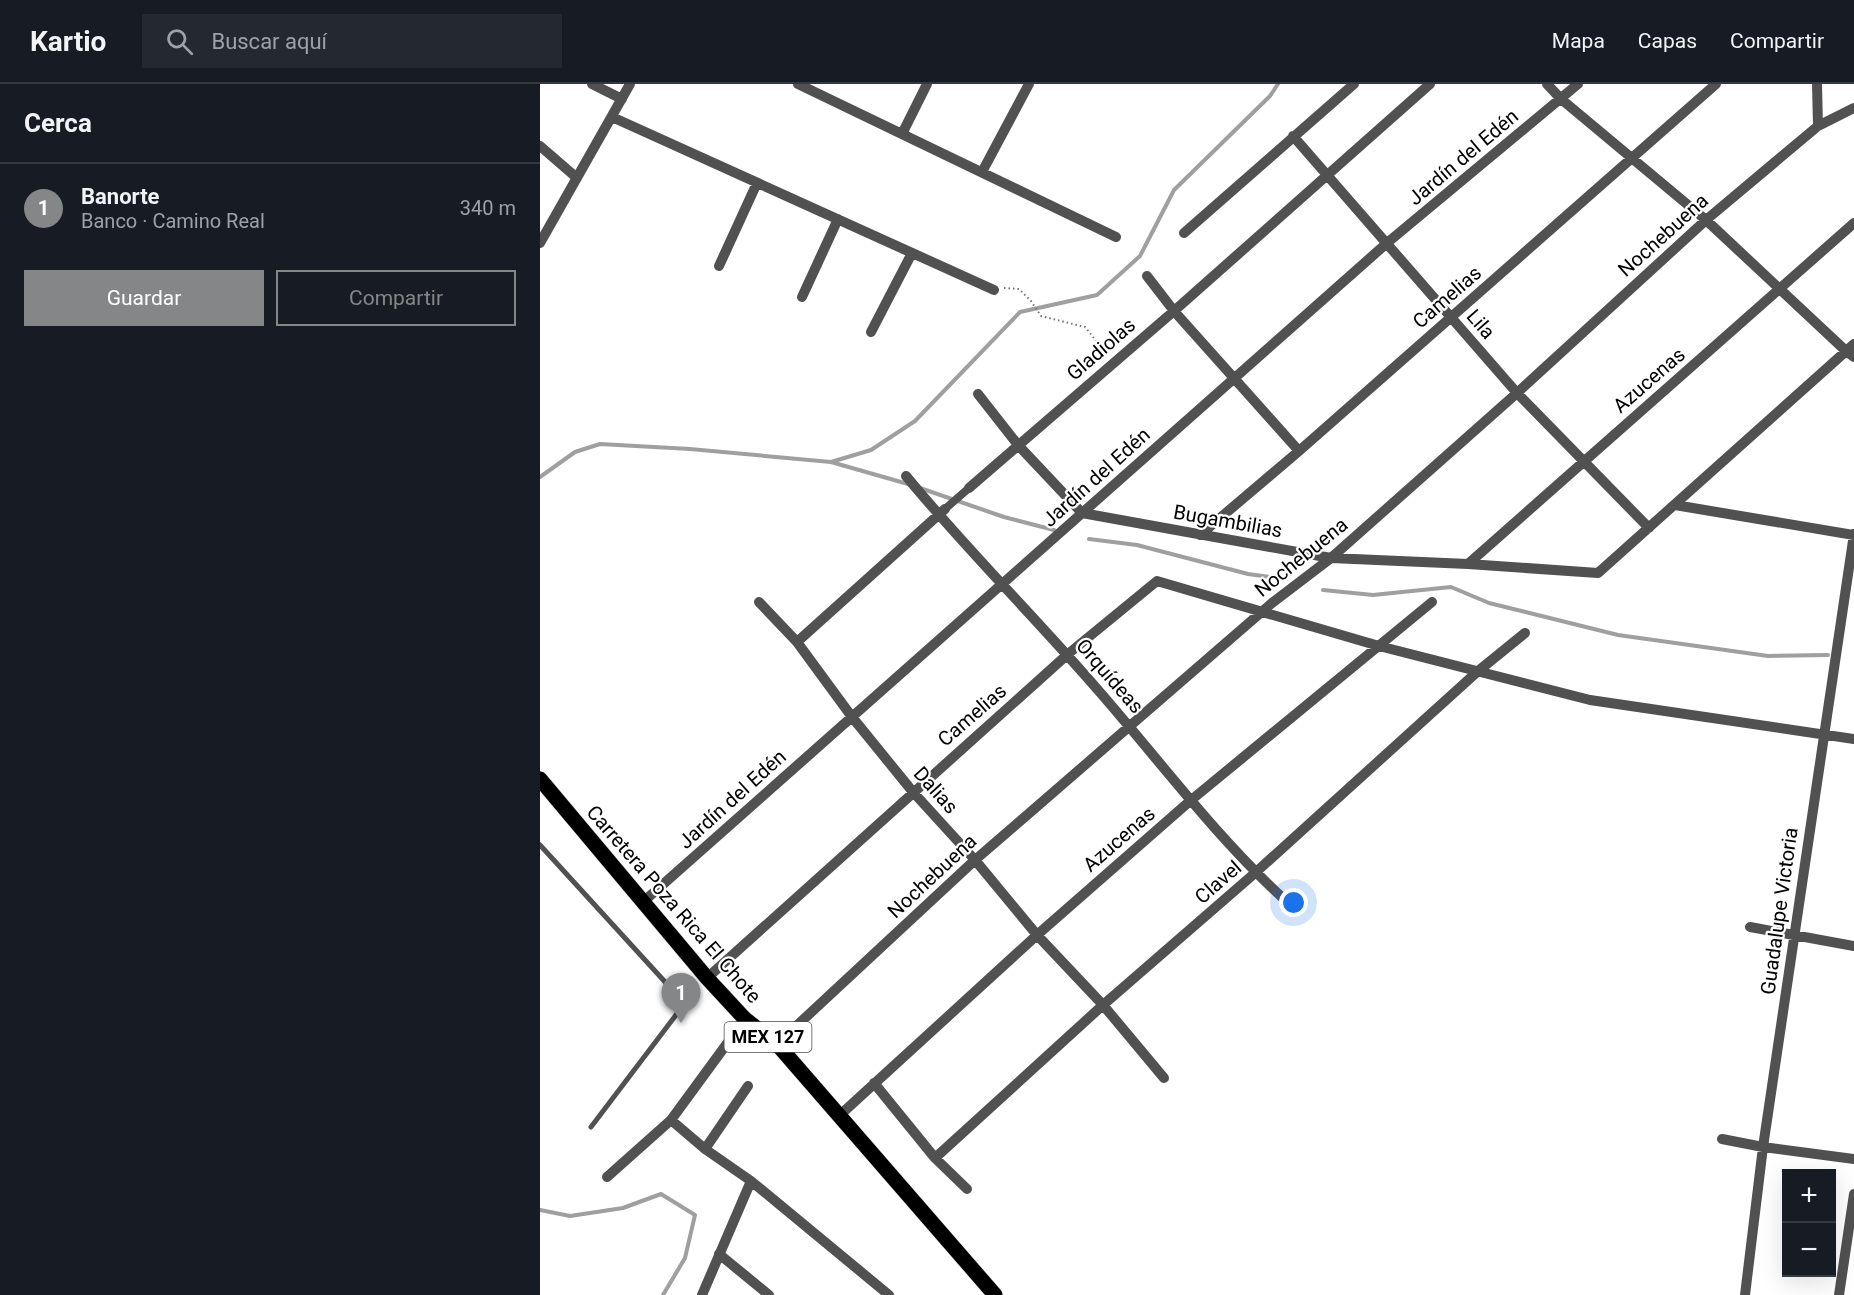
<!DOCTYPE html>
<html lang="es">
<meta charset="utf-8">
<style>
body{margin:0;font-family:Roboto,sans-serif;background:#242831;color:#f1f3f6}
.controls{position:absolute;right:18px;bottom:18px;display:grid;overflow:hidden;border-radius:0px;box-shadow:0 6px 24px #0002}
.controls button{width:54px;height:54px;display:grid;place-items:center;padding:0;border:0;border-bottom:2px solid #363941;background:#171b24;color:#f1f3f6;font:30px sans-serif}
.you{position:absolute;left:754px;top:819px;width:21px;height:21px;margin:-15px;border:4px solid #fff;border-radius:50%;background:#1a73e8;box-shadow:0 0 0 9px #1a73e833}
.badge{display:grid;place-items:center;width:39px;height:39px;border-radius:50%;background:#858687;color:#fff;font-size:20px;font-weight:700}
.pin{position:absolute;translate:-50% -50px;filter:drop-shadow(0 2px 3px #0008)}
.pin::after{content:'';position:absolute;top:32px;width:21px;height:18px;background:inherit;clip-path:polygon(0 0,100% 0,50% 100%)}
.list{margin:0;padding:0;list-style:none}
h2{display:flex;justify-content:space-between;align-items:center;height:78px;margin:0;padding:0 24px;font-size:26px}
h2 small{font-size:20px;font-weight:400;color:#9ea1a6}
.list li{display:grid;grid-template-columns:39px 1fr auto;gap:18px;align-items:center;box-sizing:border-box;height:90px;padding:0 24px;border-top:2px solid #363941}
.list b{display:block;font-size:22px;white-space:nowrap}
.list p{margin:0;font-size:20px;white-space:nowrap;color:#9ea1a6}
.list em{font-size:20px;font-style:normal;color:#9ea1a6}
.actions{display:flex;gap:12px;padding:18px 24px}
.actions a{flex:1;padding:14px 0;border:2px solid #858687;border-radius:0px;text-align:center;font-size:21px;color:#858687}
.actions .main{background:#858687;color:#fff}
.icon{flex:none;width:33px;height:33px;fill:none;stroke:currentColor;stroke-width:2;stroke-linecap:round;stroke-linejoin:round}
.map{position:relative;flex:none;width:1314px;height:1211px;overflow:hidden}
header{display:flex;align-items:center;gap:36px;box-sizing:border-box;height:84px;padding:0 30px;background:#171b24;border-bottom:2px solid #363941}
header strong{font-size:28px}
nav{display:flex;gap:33px;margin-inline-start:auto;font-size:21px}
.search{width:420px;height:54px;background:#242831;display:flex;align-items:center;gap:15px;box-sizing:border-box;padding:0 21px;border-radius:0px;color:#9ea1a6;font-size:22px}
main{display:flex}
aside{flex:1;background:#171b24}
.map>svg:first-child{display:block}
</style>
<header>
<strong>Kartio</strong>
<div class="search"><svg class="icon" aria-label="search" viewBox="0 0 24 24"><circle cx="10" cy="10" r="6"/><path d="M15 15l6 6"/></svg>Buscar aquí</div>
<nav><a>Mapa</a><a>Capas</a><a>Compartir</a></nav>
</header>
<main>
<aside>
<h2>Cerca<small></small></h2>
<ul class="list">
<li><span class="badge">1</span><div><b>Banorte</b><p>Banco · Camino Real</p></div><em>340 m</em></li>
</ul>
<div class="actions"><a class="main">Guardar</a><a>Compartir</a></div>
</aside>
<div class="map">
<svg width="1314" height="1211" viewBox="0 0 1314 1211">
<rect width="100%" height="100%" fill="#fff"/>
<g fill="none" stroke-linecap="round" stroke-linejoin="round">
<path stroke="#9f9f9f" stroke-width="4" d="M291 378 331 366 375 337 480 228 557 211 600 172 634 106 730 12 738 0
M0 393 35 368 60 360 150 365 291 378 368 400
M380 404 464 433 514 446
M549 455 597 461 708 490 746 495
M783 506 833 511 911 503 949 519 1078 551 1228 572 1288 571
M0 1126 30 1132 83 1124 121 1110 155 1131 145 1174 123 1211"/>
<g stroke="#dbdbdb" stroke-width="16">
<path id="primary" d="M0 695 167 894 205 935 237 960 455 1211"/>
</g>
<path stroke="#737373" stroke-width="2" stroke-dasharray="1.5 3" stroke-linecap="butt" d="M464 204 479 205 491 217 501 232 545 243 566 269"/>
<path stroke="#515151" stroke-width="5" d="M0 761 137 911 141 919 139 927 51 1043"/>
<path stroke="#515151" stroke-width="8" d="M405 425 429 404"/>
<path stroke="#515151" stroke-width="10" d="M52 0 82 15
M258 0 576 153
M1007 0 1021 15 1166 136 1306 267 1314 273
M1277 0 1278 42
M72 33 454 206
M362 50 387 0
M753 52 977 309 1109 444
M0 62 37 94
M442 88 489 0
M644 149 814 0
M0 159 90 0
M179 182 217 99
M607 192 634 227 759 367
M262 213 298 135
M331 248 372 169
M438 310 478 361 542 429 791 474 928 480 1058 489 1314 260
M366 392C427 466 495 533 558 606 620 677 676 753 746 817
M429 404 634 227 890 0
M1135 421 1314 451
M660 451 759 367 1176 0
M928 480 1314 139
M219 518 257 558 312 633 373 708 435 776 497 851 563 921 624 994
M257 558 405 425
M103 818 847 159 1038 0
M1210 843 1314 862
M167 894 528 570 617 497 839 562 1050 616 1314 655
M237 960 435 776 732 519 791 474 977 309 1166 136 1278 42 1314 24
M334 999 395 1074 427 1105
M300 1031 497 851 650 717 892 518
M131 1036 165 1065 211 1097 349 1211
M1182 1055 1223 1063 1314 1075
M165 1065 208 1002
M395 1074 563 921 715 789 937 588 985 549
M67 1093 131 1036 205 935
M179 1170 229 1211
M162 1211 211 1097
M1205 1211 1223 1063 1314 450
M1299 1211 1314 1110"/>
<use href="#primary" stroke="#000" stroke-width="15"/>
</g>
<g text-anchor="middle" stroke-width="4.5" stroke-linejoin="round" paint-order="stroke">
<rect fill="#fff" stroke="#4c4c4c" stroke-width="1.5" x="184.5" y="938" width="87" height="30" rx="4.5"/>
<g font-size="18" font-weight="bold" fill="#000">
<text x="228" y="959">MEX 127</text>
</g>
<g font-size="20" fill="#000" stroke="#fff">
<text transform="translate(923 73) rotate(-40)" y="7">Jardín del Edén</text>
<text transform="translate(1123 151) rotate(-42)" y="7">Nochebuena</text>
<text transform="translate(907 213) rotate(-41)" y="7">Camelias</text>
<text transform="translate(941 240) rotate(49)" y="7">Lila</text>
<text transform="translate(561 265) rotate(-41)" y="7">Gladiolas</text>
<text transform="translate(1109 296) rotate(-41)" y="7">Azucenas</text>
<text transform="translate(556 393) rotate(-42)" y="7">Jardín del Edén</text>
<text transform="translate(688 437) rotate(10)" y="7">Bugambilias</text>
<text transform="translate(761 473) rotate(-39)" y="7">Nochebuena</text>
<text transform="translate(570 592) rotate(49)" y="7">Orquídeas</text>
<text transform="translate(432 631) rotate(-41)" y="7">Camelias</text>
<text transform="translate(396 706) rotate(48)" y="7">Dalias</text>
<text transform="translate(192 715) rotate(-42)" y="7">Jardín del Edén</text>
<text transform="translate(579 755) rotate(-41)" y="7">Azucenas</text>
<text transform="translate(392 792) rotate(-43)" y="7">Nochebuena</text>
<text transform="translate(678 798) rotate(-41)" y="7">Clavel</text>
<text transform="translate(134 820) rotate(49)" y="7">Carretera Poza Rica El Chote</text>
<text transform="translate(1239 827) rotate(-82)" y="7">Guadalupe Victoria</text>
</g>
</g>
</svg>
<div class="controls">
<button>+</button>
<button>−</button>
</div>
<div class="you"></div>
<div class="pin badge" style="left:141px;top:939px">1</div>
</div>
</main>
